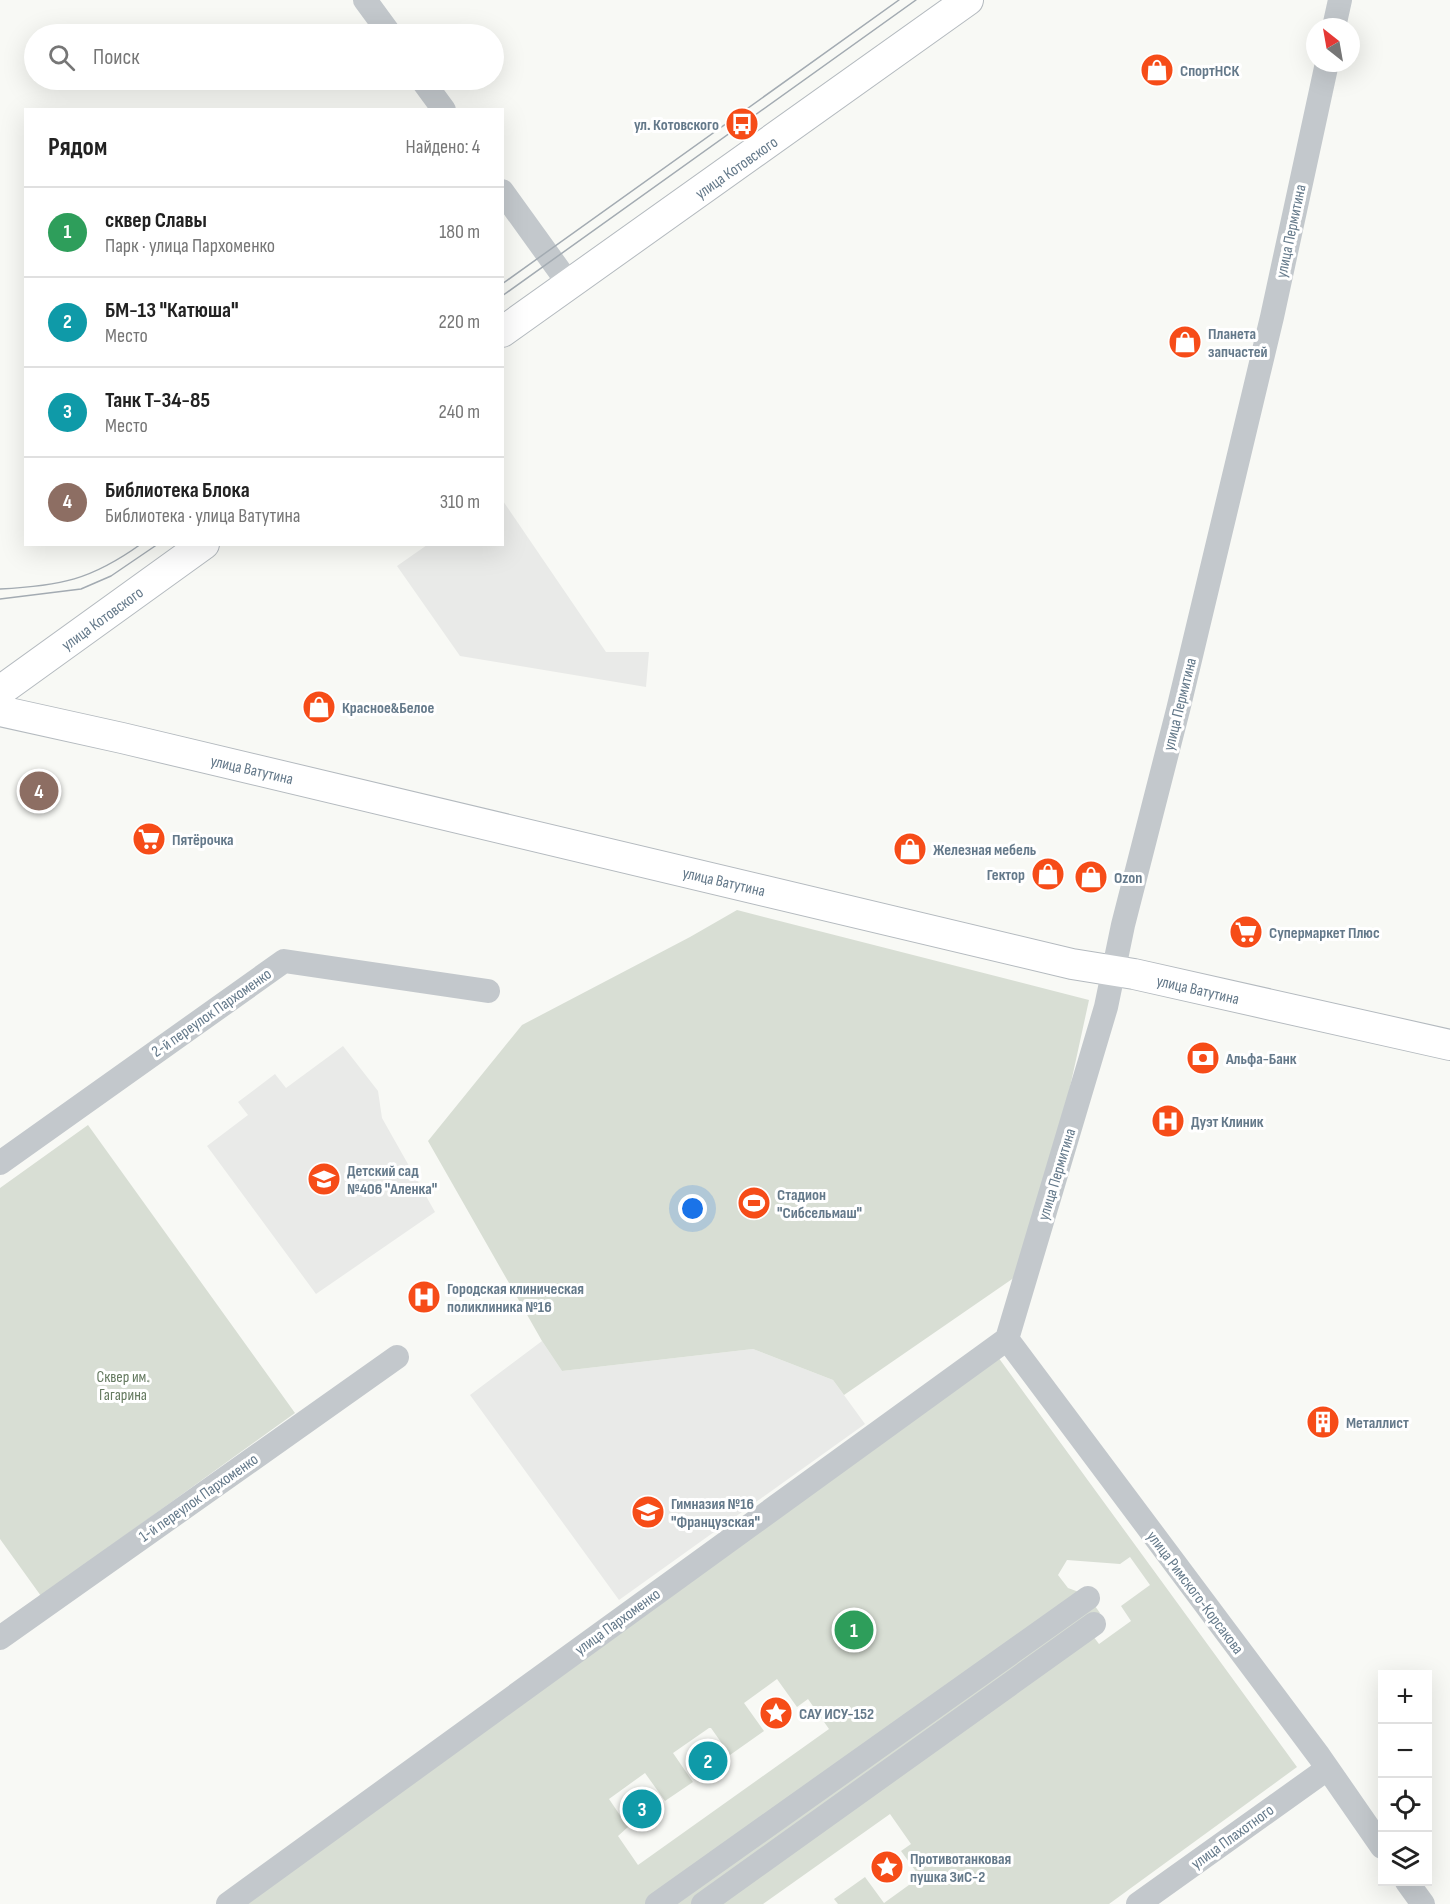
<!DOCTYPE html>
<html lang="ru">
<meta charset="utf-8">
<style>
body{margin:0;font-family:"Sofia Sans Condensed",sans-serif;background:#f2f2f2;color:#222}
.controls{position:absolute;right:18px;bottom:18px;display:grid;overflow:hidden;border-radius:0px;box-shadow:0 6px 24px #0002}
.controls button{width:54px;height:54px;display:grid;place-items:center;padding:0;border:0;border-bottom:2px solid #e0e0e0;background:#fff;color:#222;font:30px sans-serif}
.compass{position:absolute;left:1306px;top:18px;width:54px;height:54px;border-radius:50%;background:#fff;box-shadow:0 6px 24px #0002;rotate:329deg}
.you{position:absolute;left:693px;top:1209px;width:21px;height:21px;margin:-15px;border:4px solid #fff;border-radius:50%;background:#1a73e8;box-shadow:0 0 0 9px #1a73e833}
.badge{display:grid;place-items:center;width:39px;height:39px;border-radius:50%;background:#f64c18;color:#fff;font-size:20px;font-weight:700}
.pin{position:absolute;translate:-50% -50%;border:3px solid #fff;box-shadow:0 2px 6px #0006}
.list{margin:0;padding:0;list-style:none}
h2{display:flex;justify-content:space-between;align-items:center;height:78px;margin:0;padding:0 24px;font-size:26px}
h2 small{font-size:20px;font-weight:400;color:#767676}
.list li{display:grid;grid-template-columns:39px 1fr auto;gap:18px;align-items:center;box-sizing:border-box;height:90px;padding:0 24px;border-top:2px solid #e0e0e0}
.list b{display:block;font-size:22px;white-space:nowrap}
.list p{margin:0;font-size:20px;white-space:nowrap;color:#767676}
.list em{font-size:20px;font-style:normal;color:#767676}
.icon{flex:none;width:33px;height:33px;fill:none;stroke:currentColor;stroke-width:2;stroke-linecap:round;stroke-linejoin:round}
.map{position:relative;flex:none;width:1450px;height:1904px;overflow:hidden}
.search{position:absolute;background:#fff;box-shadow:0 6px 24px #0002;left:24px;top:24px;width:480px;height:66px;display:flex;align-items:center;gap:15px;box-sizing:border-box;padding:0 21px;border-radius:33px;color:#767676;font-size:22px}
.panel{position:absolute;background:#fff;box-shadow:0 6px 24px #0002;left:24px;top:108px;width:480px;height:438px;border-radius:0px}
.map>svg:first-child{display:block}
</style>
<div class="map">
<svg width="1450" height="1904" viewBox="0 0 1450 1904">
<rect width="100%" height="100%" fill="#f8f9f5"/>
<path fill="#e9eae8" d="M503 501 606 652H649L646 687 460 656 397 566 427 545 502 544Z
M343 1046 378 1091 382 1118 435 1212 316 1294 207 1146 248 1115 238 1102 275 1074 286 1088Z
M542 1341 562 1371 753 1349 833 1380 865 1424 619 1600 470 1395Z"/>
<path fill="#d8ded4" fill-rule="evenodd" d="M737 910 1089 1000 1031 1266 844 1395 833 1380 753 1349 562 1371 542 1341 428 1141 522 1025 690 937Z
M88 1125 295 1413 41 1596 0 1539V1188Z
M998 1357 1297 1767 1109 1904H838L834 1899 865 1877 884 1903 920 1877 901 1851 911 1844 890 1814 763 1904H244ZM1130 1557 1150 1585 1121 1606 1131 1621 1099 1644 1084 1624 1100 1613 1087 1595 1068 1588 1058 1575 1067 1560 1120 1564ZM777 1679 797 1707 808 1699 829 1729 638 1865 618 1836 628 1827 609 1799 645 1773 665 1801 693 1782 673 1753 709 1728H711L730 1755 764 1731 744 1703Z"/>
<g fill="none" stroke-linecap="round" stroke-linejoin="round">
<g stroke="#b4babf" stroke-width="32">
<path id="major" d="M502 332 968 0
M0 691 204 544
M0 711 122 738 1072 964 1134 974 1450 1045"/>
</g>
<path stroke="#c3c8cc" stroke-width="24" d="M365 0 390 34
M1334 27 1340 0
M422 80 444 110
M502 191 569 284
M0 1163 284 961 488 991
M1007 1339 1106 1007 1123 925 1178 710 1272 317 1327 63
M1007 1339 1319 1756 1382 1847
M0 1638 397 1357
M1407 1882 1423 1904
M228 1904 1007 1339
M657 1904 1088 1598
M703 1904 1094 1624
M1138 1904 1327 1769"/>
<use href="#major" stroke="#fff" stroke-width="30"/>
<path stroke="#a3abb2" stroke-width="1.5" d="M502 284 899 0
M502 296 916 0
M0 589C60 586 91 580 141 544
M0 599 81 589 111 576 158 544"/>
</g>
<defs>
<g id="shop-disc" transform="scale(1.725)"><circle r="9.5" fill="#f64c18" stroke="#fff"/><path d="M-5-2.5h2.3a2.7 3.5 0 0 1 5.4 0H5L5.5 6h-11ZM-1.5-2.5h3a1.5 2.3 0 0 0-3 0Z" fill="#fff"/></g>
<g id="bus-disc" transform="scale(1.725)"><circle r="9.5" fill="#f64c18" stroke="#fff"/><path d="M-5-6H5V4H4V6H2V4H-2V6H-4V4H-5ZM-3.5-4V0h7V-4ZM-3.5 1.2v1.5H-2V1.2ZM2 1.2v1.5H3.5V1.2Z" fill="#fff"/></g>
<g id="supermarket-disc" transform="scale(1.725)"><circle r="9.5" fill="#f64c18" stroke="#fff"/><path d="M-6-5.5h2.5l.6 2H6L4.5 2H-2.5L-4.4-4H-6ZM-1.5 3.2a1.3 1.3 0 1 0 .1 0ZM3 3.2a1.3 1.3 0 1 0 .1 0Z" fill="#fff"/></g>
<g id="bank-disc" transform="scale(1.725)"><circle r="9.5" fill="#f64c18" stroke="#fff"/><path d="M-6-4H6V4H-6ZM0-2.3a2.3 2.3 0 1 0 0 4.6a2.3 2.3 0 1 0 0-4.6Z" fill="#fff"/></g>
<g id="hospital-disc" transform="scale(1.725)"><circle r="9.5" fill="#f64c18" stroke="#fff"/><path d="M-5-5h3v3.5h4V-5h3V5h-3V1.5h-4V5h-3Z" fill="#fff"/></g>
<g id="school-disc" transform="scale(1.725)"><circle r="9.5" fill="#f64c18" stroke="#fff"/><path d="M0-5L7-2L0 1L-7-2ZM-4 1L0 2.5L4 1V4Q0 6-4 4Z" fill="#fff"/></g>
<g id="stadium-disc" transform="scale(1.725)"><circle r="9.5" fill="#f64c18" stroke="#fff"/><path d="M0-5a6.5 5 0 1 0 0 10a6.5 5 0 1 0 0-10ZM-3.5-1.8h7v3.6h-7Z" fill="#fff"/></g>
<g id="building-disc" transform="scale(1.725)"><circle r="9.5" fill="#f64c18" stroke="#fff"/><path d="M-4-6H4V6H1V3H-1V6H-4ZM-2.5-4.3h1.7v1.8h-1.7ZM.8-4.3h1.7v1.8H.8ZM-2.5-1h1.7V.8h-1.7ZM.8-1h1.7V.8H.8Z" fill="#fff"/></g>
<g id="sight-disc" transform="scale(1.725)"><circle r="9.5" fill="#f64c18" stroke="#fff"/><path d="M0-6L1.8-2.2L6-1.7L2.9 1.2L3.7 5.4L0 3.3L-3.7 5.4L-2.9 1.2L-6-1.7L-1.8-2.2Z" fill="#fff"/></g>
</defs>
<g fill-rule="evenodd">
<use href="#shop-disc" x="1157" y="70"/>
<use href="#bus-disc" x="742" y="124"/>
<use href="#shop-disc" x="1185" y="342"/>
<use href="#shop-disc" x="319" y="707"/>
<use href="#supermarket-disc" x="149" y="839"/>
<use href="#shop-disc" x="910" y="849"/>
<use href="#shop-disc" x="1048" y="874"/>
<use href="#shop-disc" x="1091" y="877"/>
<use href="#supermarket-disc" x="1246" y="932"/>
<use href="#bank-disc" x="1203" y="1058"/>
<use href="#hospital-disc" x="1168" y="1121"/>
<use href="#school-disc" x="324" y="1179"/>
<use href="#stadium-disc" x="754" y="1203"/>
<use href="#hospital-disc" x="424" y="1297"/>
<use href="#building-disc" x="1323" y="1422"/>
<use href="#school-disc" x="648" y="1512"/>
<use href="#sight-disc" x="776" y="1713"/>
<use href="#sight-disc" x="887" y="1867"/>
</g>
<g text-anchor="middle" stroke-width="6" stroke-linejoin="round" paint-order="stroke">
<g font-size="16" font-weight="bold" fill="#64798a" stroke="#fff" text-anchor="start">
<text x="1180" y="76">СпортНСК</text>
<text x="719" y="130" text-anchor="end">ул. Котовского</text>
<text x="1208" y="339">Планета<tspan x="1208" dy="18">запчастей</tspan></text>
<text x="342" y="713">Красное&amp;Белое</text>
<text x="172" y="845">Пятёрочка</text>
<text x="933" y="855">Железная мебель</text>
<text x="1025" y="880" text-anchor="end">Гектор</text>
<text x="1114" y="883">Ozon</text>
<text x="1269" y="938">Супермаркет Плюс</text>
<text x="1226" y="1064">Альфа-Банк</text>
<text x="1191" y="1127">Дуэт Клиник</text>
<text x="347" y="1176">Детский сад<tspan x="347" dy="18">№406 "Аленка"</tspan></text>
<text x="777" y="1200">Стадион<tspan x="777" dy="18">"Сибсельмаш"</tspan></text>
<text x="447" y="1294">Городская клиническая<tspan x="447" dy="18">поликлиника №16</tspan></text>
<text x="1346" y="1428">Металлист</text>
<text x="671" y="1509">Гимназия №16<tspan x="671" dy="18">"Французская"</tspan></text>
<text x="799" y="1719">САУ ИСУ-152</text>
<text x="910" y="1864">Противотанковая<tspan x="910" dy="18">пушка ЗиС-2</tspan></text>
</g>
<g font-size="16" fill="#64798a" stroke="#fff">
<text transform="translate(736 167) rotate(-35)" y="6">улица Котовского</text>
<text transform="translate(1290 231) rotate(-78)" y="6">улица Пермитина</text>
<text transform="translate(102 618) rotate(-36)" y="6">улица Котовского</text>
<text transform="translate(1179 704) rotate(-76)" y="6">улица Пермитина</text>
<text transform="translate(252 769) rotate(13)" y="6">улица Ватутина</text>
<text transform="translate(724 881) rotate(13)" y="6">улица Ватутина</text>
<text transform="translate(1198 989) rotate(13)" y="6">улица Ватутина</text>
<text transform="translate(211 1012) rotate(-35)" y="6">2-й переулок Пархоменко</text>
<text transform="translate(1056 1174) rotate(-73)" y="6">улица Пермитина</text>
<text transform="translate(198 1497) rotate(-35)" y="6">1-й переулок Пархоменко</text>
<text transform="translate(1196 1592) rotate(53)" y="6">улица Римского-Корсакова</text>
<text transform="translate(617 1621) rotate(-36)" y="6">улица Пархоменко</text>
<text transform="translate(1232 1836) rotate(-36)" y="6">улица Плахотного</text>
</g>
<g font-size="16" fill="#657a60" stroke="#fff">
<text x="123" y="1382">Сквер им.<tspan x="123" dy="18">Гагарина</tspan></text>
</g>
</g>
</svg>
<div class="controls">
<button>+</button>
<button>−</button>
<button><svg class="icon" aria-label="locate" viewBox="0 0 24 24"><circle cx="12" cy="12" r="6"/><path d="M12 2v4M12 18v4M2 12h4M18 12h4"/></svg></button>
<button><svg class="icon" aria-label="layers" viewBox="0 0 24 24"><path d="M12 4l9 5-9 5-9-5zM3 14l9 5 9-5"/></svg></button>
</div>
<svg class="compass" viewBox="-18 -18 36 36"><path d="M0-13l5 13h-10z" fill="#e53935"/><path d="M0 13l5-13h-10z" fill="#767676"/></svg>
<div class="you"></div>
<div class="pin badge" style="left:854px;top:1630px;background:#2e9e5b">1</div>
<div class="pin badge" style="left:708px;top:1761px;background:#0f9aa8">2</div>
<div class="pin badge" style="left:642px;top:1809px;background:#0f9aa8">3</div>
<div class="pin badge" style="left:39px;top:791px;background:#8d6e63">4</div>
<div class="search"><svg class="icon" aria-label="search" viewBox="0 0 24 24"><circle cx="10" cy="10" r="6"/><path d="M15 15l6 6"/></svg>Поиск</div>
<section class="panel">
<h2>Рядом<small>Найдено: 4</small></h2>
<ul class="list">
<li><span class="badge" style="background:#2e9e5b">1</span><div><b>сквер Славы</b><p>Парк · улица Пархоменко</p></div><em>180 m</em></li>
<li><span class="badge" style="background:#0f9aa8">2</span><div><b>БМ-13 &quot;Катюша&quot;</b><p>Место</p></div><em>220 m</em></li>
<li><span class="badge" style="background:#0f9aa8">3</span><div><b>Танк Т-34-85</b><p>Место</p></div><em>240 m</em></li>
<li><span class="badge" style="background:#8d6e63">4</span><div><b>Библиотека Блока</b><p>Библиотека · улица Ватутина</p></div><em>310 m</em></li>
</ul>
</section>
</div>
